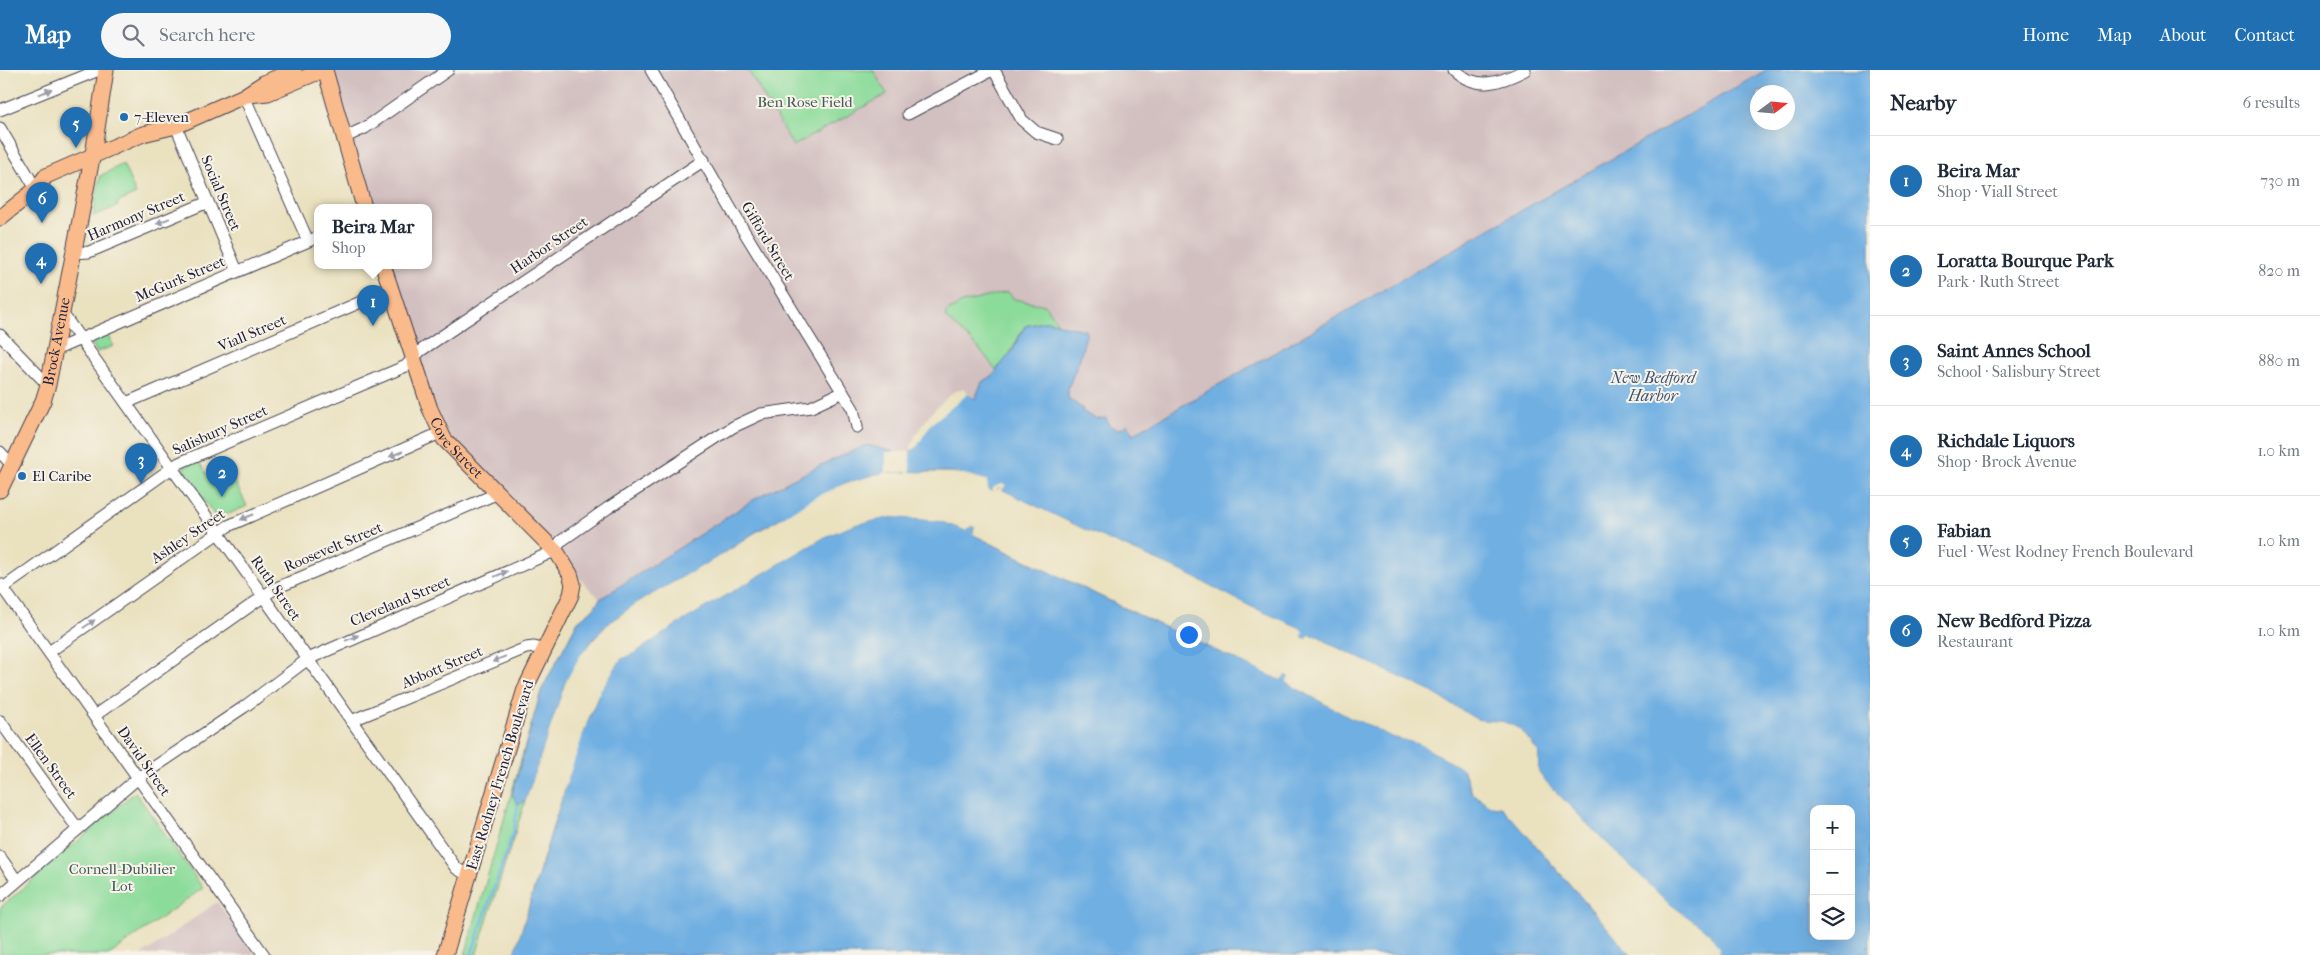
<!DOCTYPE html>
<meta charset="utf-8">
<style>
body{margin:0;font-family:"IM FELL French Canon",serif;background:#f6f6f7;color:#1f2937}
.controls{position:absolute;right:15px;bottom:15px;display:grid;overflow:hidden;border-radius:10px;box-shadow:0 5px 20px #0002}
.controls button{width:45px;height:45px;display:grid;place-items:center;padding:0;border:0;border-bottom:1px solid #e0e1e3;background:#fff;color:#1f2937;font:25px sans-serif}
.compass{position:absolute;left:1750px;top:15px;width:45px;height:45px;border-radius:50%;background:#fff;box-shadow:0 5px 20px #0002;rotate:74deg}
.you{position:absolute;left:1188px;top:564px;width:18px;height:18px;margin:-12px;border:4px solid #fff;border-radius:50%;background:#1a73e8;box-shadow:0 0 0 8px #1a73e833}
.badge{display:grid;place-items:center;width:32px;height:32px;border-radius:50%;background:#1f6fb2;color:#fff;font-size:16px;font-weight:700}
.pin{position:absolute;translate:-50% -41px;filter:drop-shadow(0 1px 2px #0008)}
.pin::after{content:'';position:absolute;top:26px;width:18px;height:15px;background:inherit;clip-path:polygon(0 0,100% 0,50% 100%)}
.popup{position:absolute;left:314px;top:134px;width:118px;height:65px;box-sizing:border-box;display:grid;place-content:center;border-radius:10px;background:#fff;filter:drop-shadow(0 1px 4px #0005);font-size:16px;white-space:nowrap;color:#747a83}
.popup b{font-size:19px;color:#1f2937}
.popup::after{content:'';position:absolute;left:50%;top:100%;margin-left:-10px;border:10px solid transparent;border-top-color:#fff}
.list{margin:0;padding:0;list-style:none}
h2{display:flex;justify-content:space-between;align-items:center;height:65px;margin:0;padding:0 20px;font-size:21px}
h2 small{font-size:16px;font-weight:400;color:#747a83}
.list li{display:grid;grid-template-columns:32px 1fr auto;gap:15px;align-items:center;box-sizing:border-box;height:90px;padding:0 20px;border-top:1px solid #e0e1e3}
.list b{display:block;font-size:19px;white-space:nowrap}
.list p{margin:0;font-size:16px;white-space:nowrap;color:#747a83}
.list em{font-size:16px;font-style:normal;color:#747a83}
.icon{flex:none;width:28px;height:28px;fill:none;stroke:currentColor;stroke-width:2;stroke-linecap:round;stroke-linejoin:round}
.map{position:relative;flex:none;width:1870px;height:885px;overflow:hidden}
header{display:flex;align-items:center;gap:30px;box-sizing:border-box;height:70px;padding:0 25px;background:#1f6fb2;color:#fff}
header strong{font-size:24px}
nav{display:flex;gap:28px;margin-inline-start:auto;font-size:18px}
.search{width:350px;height:45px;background:#f6f6f7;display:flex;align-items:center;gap:12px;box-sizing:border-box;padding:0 18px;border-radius:28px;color:#747a83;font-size:19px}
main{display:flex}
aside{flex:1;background:#fff}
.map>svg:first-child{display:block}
</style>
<header>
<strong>Map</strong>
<div class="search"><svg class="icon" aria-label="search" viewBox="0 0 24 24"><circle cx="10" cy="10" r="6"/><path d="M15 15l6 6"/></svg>Search here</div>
<nav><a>Home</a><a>Map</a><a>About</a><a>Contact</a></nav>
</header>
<main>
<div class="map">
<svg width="1870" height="885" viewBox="0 0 1870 885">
<rect width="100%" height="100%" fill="#f7f3e8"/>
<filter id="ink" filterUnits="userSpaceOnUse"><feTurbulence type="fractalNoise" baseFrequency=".02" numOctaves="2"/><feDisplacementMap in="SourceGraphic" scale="10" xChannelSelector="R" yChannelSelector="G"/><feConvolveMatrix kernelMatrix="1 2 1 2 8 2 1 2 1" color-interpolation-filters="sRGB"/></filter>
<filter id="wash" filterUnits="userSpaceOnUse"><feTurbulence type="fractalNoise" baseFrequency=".0096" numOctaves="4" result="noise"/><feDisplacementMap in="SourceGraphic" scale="20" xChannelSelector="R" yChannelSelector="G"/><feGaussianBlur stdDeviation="1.12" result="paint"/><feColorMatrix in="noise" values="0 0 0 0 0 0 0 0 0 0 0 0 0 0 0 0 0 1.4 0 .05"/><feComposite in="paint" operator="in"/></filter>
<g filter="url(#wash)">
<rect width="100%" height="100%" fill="#eae1bf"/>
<path fill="#d2bfc0" d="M325 0H1766L1133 364 1124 357 1116 359 1112 357 1106 348 1097 349 1082 341 1083 339 1068 328V318L1080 288 1067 254 1025 256 1002 295 995 300 991 307 982 312 975 329 910 381 886 382 875 377 852 381 821 395 758 427 600 529 447 374 383 195H428V137H364Z
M217 832 256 885H142Z"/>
<path fill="#8bdb9a" stroke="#567e6a" d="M748 0H873L887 24 793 76Z
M123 94 136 124 117 133 118 136 93 146 100 106Z
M1008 222 1014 229 1045 235 1058 253 1047 251 1025 256C1015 271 1011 288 995 300 981 277 965 266 946 248V242L962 233Z
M108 262 113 276 97 282 90 271Z
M198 390 215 418 234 410 247 436 217 449 182 398Z
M531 655 538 691 476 885H465Z
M135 722 203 818 109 885H0V838Z"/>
<path fill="#6fafe2" stroke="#48688e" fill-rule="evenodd" d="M1766 0H1870V885H1718V878L1709 863 1667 832 1589 756 1546 712 1538 701V682L1520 659 1503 652 1477 650 1429 621 1331 575 1319 567 1309 565 1307 569 1302 567 1300 558 1253 538 1187 504 1085 460 1002 420 1005 415 993 421 987 419V410L952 402H886L846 413 754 463 720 486 637 533 607 555 592 571 566 611 526 730 518 735 512 724 541 621 578 551 592 540 600 529 758 427 821 395 867 375C884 379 898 386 916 379L917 367 963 320 975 329 982 312 991 307 1013 280 1025 256 1047 251 1087 261 1080 288 1068 318V328L1083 339 1082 341 1096 349 1106 348C1110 359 1118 363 1127 354L1133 364ZM1758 22H1788V52H1758ZM1814 739H1851V866H1814Z
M892 447 940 451 967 461 971 456 975 457 973 464 1000 478 1164 557 1281 610 1284 605 1289 607 1287 613 1349 647 1372 656 1390 666 1420 674 1463 699 1472 723 1490 736 1501 737 1512 748 1631 885H514L576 681 600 621 621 589 636 582 677 554 826 466 856 454Z"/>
<path fill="#eae1bf" d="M963 318 975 329 968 324 931 354 916 378 910 381V402L964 404 987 410 988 419 992 421 994 417 1002 414 1006 415 1002 420 1085 460 1187 504 1253 538 1300 558 1303 562 1302 567 1307 569 1309 565 1319 567 1331 575 1429 621 1477 650 1503 652 1520 659 1538 682V701L1546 712 1589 756 1667 832 1709 863 1719 878 1718 885H1716V878L1707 865 1666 834 1587 758 1544 713 1536 702 1535 683 1519 661 1502 655 1476 652 1428 623 1330 577 1318 569 1311 567 1309 571 1300 567 1299 560 1252 540 1186 506 1084 462 1001 422 1000 417 992 423 985 420V412L959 406 914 405 905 402H887L888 405 877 408 836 419 755 465 721 488 638 535 609 557 582 588 568 612 530 726 525 733 566 611 580 586 607 555 637 533 720 486 812 429 846 413 886 402V382L910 381 915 366 930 344 952 323Z
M892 445 941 448 966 458 970 453 976 455V463L1001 476 1257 597 1280 607 1286 603 1291 606 1290 611 1350 645 1373 654 1391 663 1421 672 1464 697 1466 701 1420 674 1390 666 1372 656 1349 647 1286 612 1289 607 1285 605 1281 610 1256 599 973 464 975 457 971 456 967 461 940 451 892 447 856 454 826 466 677 554 636 582 621 589 600 621 590 644 542 786 514 885H511L574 680 598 620 619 587 634 580 676 552 824 464 855 452Z
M1500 734 1527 761 1624 871 1634 885H1631L1575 819Z"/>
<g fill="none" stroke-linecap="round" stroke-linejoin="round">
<path stroke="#6fafe2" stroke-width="2.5" d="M471 885 513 763 518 735"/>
<path stroke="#3d5375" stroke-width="1" stroke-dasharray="6 5" stroke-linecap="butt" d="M1859 885 1870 875"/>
</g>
</g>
<g filter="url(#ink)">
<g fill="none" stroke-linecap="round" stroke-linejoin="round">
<g stroke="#403f4f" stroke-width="13">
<path id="minor" d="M651 0 742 158 853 339 857 357
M994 0 1022 50 1036 62 1057 69
M1454 0C1477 21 1500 13 1525 0
M244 26 308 171
M0 40 99 0
M908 44 992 0
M176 56 237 201
M0 58 36 119
M343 68 365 58 448 0
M74 183 89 182 208 132
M62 243 456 798 469 806
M0 265 48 315
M55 280 318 167
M126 333 391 219
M0 382 12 395
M0 514 264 885
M3 518 179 393 406 296 420 281 704 90
M49 582 228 456 440 363
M94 646 274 519 496 424
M0 651 78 759
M351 651 526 578 534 577 544 580
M0 787 17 811
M0 826 138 708 244 637 308 589 550 483 555 480 561 471 608 438 733 357 761 344 811 337 843 322"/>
</g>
<g stroke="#403f4f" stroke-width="17">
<g id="major">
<path d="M325 0 364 137"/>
<path d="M248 25 268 23 323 0"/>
<path d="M0 148 36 119 46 106 143 64 176 56 244 26 264 13 294 0"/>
<path id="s1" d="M383 195 430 339 444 369 558 484 570 504 573 514 571 525 525 619 445 885"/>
<path id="s2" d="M0 420 43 331 48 315 94 78 106 0"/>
</g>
</g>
<use href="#minor" stroke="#fff" stroke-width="11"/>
<use href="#major" stroke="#fabb8c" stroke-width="15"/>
</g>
<defs><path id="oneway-solid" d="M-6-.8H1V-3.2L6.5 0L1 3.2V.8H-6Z" transform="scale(1.25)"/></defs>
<g fill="#9c9ca7">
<use href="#oneway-solid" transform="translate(45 22) rotate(-22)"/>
<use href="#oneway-solid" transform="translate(163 151) rotate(157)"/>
<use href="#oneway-solid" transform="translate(396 384) rotate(157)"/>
<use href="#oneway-solid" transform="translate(247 447) rotate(157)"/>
<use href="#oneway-solid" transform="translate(501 504) rotate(-23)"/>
<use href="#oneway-solid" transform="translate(89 554) rotate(-35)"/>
<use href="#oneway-solid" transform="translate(352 568) rotate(-23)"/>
<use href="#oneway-solid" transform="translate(499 589) rotate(157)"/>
</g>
</g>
<g fill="#1f6fb2" stroke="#f7f3e8" stroke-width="2">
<circle cx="124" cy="47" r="5"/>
<circle cx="22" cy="406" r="5"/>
</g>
<g text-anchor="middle" stroke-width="4" stroke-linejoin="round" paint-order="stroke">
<g font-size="15" fill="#425a58" stroke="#f7f3e8">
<text x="805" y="37">Ben Rose Field</text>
<text x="122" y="804">Cornell-Dubilier<tspan x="122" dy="17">Lot</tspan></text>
</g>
<g font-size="15" fill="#22223b" stroke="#f7f3e8" text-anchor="start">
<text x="134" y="52">7-Eleven</text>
<text x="32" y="411">El Caribe</text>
</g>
<g font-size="15" fill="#22223b" stroke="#f7f3e8">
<text transform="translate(221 123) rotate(67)" y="5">Social Street</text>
<text transform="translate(136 146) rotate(-23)" y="5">Harmony Street</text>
<text transform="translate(768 171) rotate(59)" y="5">Gifford Street</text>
<text transform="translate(549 175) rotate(-34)" y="5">Harbor Street</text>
<text transform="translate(180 209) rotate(-23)" y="5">McGurk Street</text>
<text transform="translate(252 263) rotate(-23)" y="5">Viall Street</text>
<text dy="5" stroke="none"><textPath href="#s2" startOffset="160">Brock Avenue</textPath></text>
<text transform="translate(220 360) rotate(-24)" y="5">Salisbury Street</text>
<text dy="5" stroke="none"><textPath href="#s1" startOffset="199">Cove Street</textPath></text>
<text transform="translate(188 466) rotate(-34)" y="5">Ashley Street</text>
<text transform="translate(333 477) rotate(-23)" y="5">Roosevelt Street</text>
<text transform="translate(276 518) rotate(55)" y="5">Ruth Street</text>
<text transform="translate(400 531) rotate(-23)" y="5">Cleveland Street</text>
<text transform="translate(442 597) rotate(-23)" y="5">Abbott Street</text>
<text transform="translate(144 691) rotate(55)" y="5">David Street</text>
<text transform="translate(51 696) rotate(54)" y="5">Ellen Street</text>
<text transform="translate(500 705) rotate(-73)" y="5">East Rodney French Boulevard</text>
</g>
<g font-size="16" font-style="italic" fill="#3d5375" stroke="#f7f3e8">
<text x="1653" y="313">New Bedford<tspan x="1653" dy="18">Harbor</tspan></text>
</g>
</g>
</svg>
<div class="controls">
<button>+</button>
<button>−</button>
<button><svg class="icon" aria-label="layers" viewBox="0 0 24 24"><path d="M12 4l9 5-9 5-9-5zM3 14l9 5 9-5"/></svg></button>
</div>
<svg class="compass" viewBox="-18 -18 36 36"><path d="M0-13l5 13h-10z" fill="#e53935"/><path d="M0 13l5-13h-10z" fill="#747a83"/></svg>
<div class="you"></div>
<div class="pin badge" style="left:373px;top:256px">1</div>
<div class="popup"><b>Beira Mar</b>Shop</div>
<div class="pin badge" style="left:222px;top:427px">2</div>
<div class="pin badge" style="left:141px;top:414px">3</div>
<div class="pin badge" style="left:41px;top:214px">4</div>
<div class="pin badge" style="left:76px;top:78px">5</div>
<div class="pin badge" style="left:42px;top:153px">6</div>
</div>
<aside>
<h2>Nearby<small>6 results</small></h2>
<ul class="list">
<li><span class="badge">1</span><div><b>Beira Mar</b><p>Shop · Viall Street</p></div><em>730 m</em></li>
<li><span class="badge">2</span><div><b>Loratta Bourque Park</b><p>Park · Ruth Street</p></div><em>820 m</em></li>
<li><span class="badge">3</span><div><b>Saint Annes School</b><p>School · Salisbury Street</p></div><em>880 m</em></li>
<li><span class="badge">4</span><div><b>Richdale Liquors</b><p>Shop · Brock Avenue</p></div><em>1.0 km</em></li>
<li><span class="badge">5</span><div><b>Fabian</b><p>Fuel · West Rodney French Boulevard</p></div><em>1.0 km</em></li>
<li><span class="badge">6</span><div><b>New Bedford Pizza</b><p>Restaurant</p></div><em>1.0 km</em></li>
</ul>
</aside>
</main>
